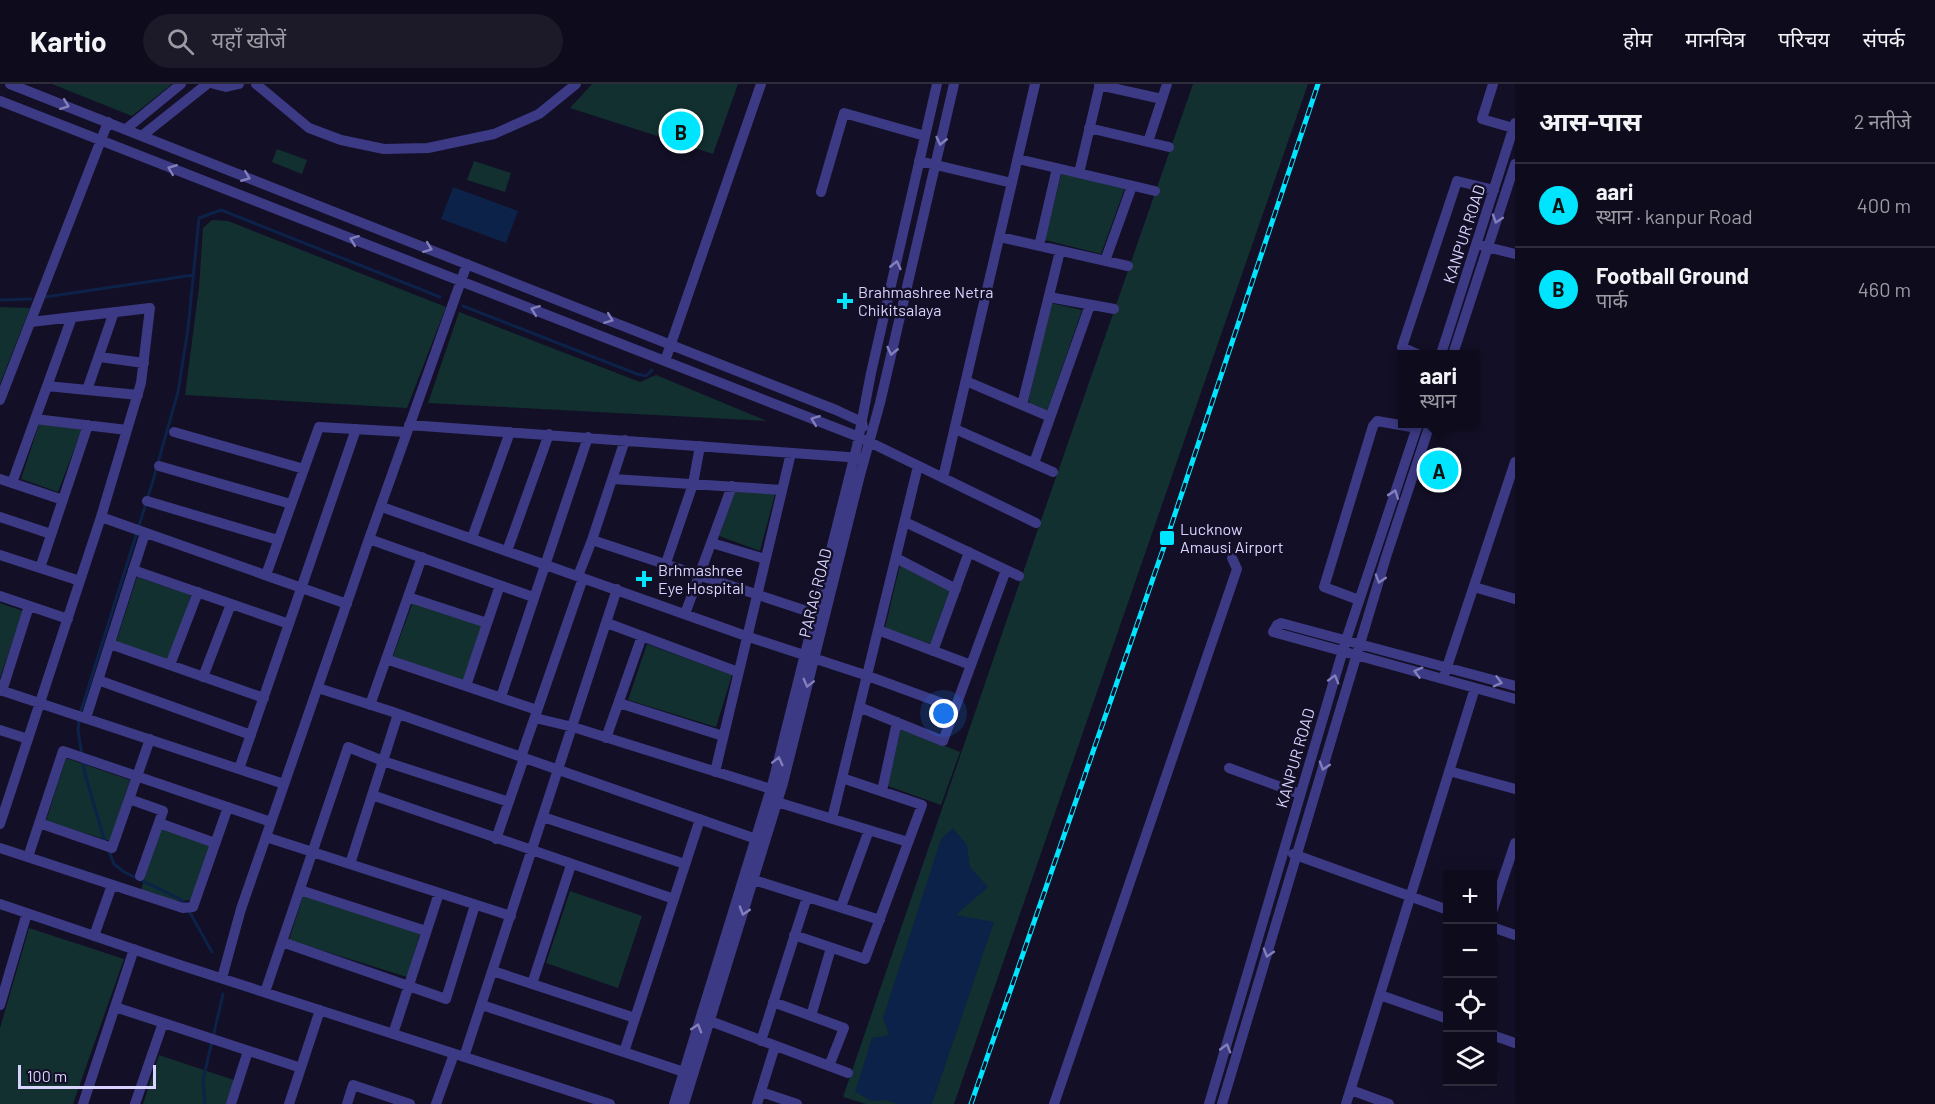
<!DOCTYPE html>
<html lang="hi">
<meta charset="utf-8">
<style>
body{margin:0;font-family:Barlow,"Noto Sans Devanagari",sans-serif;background:#1c1929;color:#f1f3f6}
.controls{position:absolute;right:18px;bottom:18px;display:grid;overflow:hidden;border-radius:0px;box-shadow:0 6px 24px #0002}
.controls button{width:54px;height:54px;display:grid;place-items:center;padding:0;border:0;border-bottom:2px solid #2e2b3b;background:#0e0b1c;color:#f1f3f6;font:30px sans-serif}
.scale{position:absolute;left:18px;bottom:15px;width:138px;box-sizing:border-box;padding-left:6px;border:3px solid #d9d4ff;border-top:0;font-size:16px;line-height:21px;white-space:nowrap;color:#d9d4ff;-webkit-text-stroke:4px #130f26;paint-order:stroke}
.you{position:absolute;left:944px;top:630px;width:21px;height:21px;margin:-15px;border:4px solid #fff;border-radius:50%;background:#1a73e8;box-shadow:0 0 0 9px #1a73e833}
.badge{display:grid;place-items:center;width:39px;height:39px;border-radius:50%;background:#00e5ff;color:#111;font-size:20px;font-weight:700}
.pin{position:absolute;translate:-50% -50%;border:3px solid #fff;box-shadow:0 2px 6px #0006}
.popup{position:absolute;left:1398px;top:266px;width:81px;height:78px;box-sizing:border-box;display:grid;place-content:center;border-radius:0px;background:#0e0b1c;filter:drop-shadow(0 2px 4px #0005);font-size:20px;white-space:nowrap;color:#9b9ba3}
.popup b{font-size:22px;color:#f1f3f6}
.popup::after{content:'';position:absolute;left:50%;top:100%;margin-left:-12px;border:12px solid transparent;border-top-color:#0e0b1c}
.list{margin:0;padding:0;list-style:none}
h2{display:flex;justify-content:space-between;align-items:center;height:78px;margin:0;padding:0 24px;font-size:26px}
h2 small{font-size:20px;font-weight:400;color:#9b9ba3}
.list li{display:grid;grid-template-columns:39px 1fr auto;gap:18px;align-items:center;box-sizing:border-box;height:84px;padding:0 24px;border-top:2px solid #2e2b3b}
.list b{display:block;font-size:22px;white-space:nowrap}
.list p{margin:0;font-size:20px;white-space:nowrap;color:#9b9ba3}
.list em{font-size:20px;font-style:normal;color:#9b9ba3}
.icon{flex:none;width:33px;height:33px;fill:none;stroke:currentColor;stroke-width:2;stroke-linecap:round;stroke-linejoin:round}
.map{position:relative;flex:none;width:1515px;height:1020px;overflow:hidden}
header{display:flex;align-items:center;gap:36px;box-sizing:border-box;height:84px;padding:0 30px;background:#0e0b1c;border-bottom:2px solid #2e2b3b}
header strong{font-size:28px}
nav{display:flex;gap:33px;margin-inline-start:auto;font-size:21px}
.search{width:420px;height:54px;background:#1c1929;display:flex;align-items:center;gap:15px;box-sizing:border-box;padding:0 21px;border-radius:33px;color:#9b9ba3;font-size:22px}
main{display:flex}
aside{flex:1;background:#0e0b1c}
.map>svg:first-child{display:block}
</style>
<header>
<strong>Kartio</strong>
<div class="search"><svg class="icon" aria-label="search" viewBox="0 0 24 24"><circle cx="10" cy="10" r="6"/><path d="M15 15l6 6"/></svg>यहाँ खोजें</div>
<nav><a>होम</a><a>मानचित्र</a><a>परिचय</a><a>संपर्क</a></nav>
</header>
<main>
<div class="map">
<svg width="1515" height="1020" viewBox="0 0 1515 1020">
<rect width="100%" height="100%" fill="#130f26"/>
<path fill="#12302f" d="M52 0H172L132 32Z
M592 0H738L713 70 570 24Z
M1193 0H1308L954 1020H866L843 1013 1038 445Z
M277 65 307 76 302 90 272 78Z
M474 77 511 89 505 108 467 96Z
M1061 90 1125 104 1101 170 1045 156Z
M212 136 228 137 446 223 407 324 185 311 199 203 203 144Z
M1051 219 1082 226 1047 327 1028 319Z
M0 223 30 224 0 300Z
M459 228 640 298 656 291 767 337 428 319Z
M39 340 82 345 58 408 21 395Z
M735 407 775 410 760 467 719 452Z
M900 481 950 506 930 560 885 544Z
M137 493 191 511 169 576 116 558Z
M414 515 483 540 463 597 393 572Z
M0 519 23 527 0 594Z
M647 560 732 591 716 643 628 616Z
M901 644 960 668 941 721 888 702Z
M66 674 130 696 110 757 46 737Z
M161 742 211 759 192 816 174 817 141 806Z
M570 807 642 832 618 904 546 879Z
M303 812 420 849 407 893 289 856Z
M29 844 124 875 73 1020H0V944Z
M159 971 234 996 226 1020H143Z"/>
<path fill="#0c2248" d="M453 103 518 127 506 159 441 135Z
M953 744 967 761 970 783 988 803 956 831 994 838 932 1020H897L886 1016 872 1017 855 1008 872 954 889 951 883 934 941 755Z"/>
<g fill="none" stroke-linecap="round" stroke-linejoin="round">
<path stroke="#0c2248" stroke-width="3" d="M45 213 194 191
M0 216 31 215
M463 222 637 290 646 292 652 286
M80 630 152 400 178 308 188 245 199 134 221 126 440 213
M79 636 78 647 82 671
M83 678 85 690 105 758
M109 767 114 780 124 788 178 814 184 818 212 868
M205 1020 203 996 223 910"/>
<path stroke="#3d3a85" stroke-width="10" d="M10 0 836 326 862 338 863 343
M214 0 226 3 239 0
M256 0 309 44 341 56 384 65 428 64 494 50 539 30 576 0
M1493 0 1482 35 1513 44
M1099 1 1162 15
M0 17 859 353 1036 439
M1089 44 1169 63
M126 45 181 0
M143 51 207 0
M1148 58 1167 0
M1018 75 1155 107
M919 77 1012 99
M1079 89 1100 0
M821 108 844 29 925 52
M1000 153 1128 182
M1039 162 1057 84
M1483 162 1515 170
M1105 177 1132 102
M1049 213 1114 225
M1417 270 1402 263 1457 97 1494 106
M1441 270 1515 39
M1453 270 1515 80
M100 273 144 279
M665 277 761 0
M966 297 1050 333
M47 302 138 311
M87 306 114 228
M0 316 108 38
M1022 321 1060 167
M35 335 127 346
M409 341 861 374
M955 345 1053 388
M174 348 304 385
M1034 379 1090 221
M159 382 291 420
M943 394 1035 0
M0 395 63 416
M613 395 782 406
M12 399 72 233
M147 417 278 456
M382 423 746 552 868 592 955 624
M0 433 51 450
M101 433 347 520
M905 438 1019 492
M472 454 510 348
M369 455 533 513
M592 456 816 530
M712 459 765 475
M507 467 549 350
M0 471 80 497
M896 474 956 505
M666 479 693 400 700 362
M40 484 88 341
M133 486 289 540
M266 491 319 343 406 348
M578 492 592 456 625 356
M1474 503 1515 515
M0 512 68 535
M408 513 487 539
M1359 516 1324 503 1373 342 1377 337 1417 344
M685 530 732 402
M607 539 738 588
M878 546 971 581
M110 560 264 614
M933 567 969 468
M386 575 537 626
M170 581 198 508
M1445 589 1515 378
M203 593 231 520
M98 596 251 651
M466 602 500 501
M1515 602 1281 539 1277 541 1273 548 1515 615
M318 604 390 627 762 757
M0 606 284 700
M2 607 29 522
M501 613 588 353
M619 619 723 652
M370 621 422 473
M859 623 943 657 1006 486
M86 634 145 449
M535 634 573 643 771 705
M0 646 28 655
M606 654 642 552
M521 673 583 494
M1229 684 1300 710
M239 685 356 345
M1449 687 1515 705
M715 688 791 369
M882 707 897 638
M372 711 674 815
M129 715 163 727 140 792
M777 718 908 758
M543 733 685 780
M832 735 918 382
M39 739 112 764 150 655
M159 739 215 759
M0 740 101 433 141 299 150 224 31 238
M266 753 511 832
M496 755 524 674
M0 764 183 824 193 823 228 723
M1293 770 1448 826
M28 773 63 667 271 738
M350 780 398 630
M754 796 880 836
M300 806 426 847
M0 820 180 881 610 1020
M841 823 869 746
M1492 828 1515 759
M1492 843 1515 851
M794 851 865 875 922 721 842 694
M94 852 112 801
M282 858 446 915 475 821
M493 887 635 934
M222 894 241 825 369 455 467 180
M532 900 571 781
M265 908 348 663 383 677 509 718
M1380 911 1448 935
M773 918 844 944 829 982
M0 921 27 829
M482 921 684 988
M115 923 301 984
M811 932 831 864
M710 937 848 989
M393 950 439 809
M1492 951 1515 959
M761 957 807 813
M624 968 700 735
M464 973 617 505
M1351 1006 1389 1020
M761 1008 797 1020
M83 1020 134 865
M135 1020 163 939
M231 1020 248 967
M289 1020 320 926
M347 1020 353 1001 410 1020
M436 1020 454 970
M674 1020 773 698 857 362 871 289 937 0
M684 1020 783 699 860 391 880 319 954 0
M757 1020 775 962
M1054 1020 1237 485 1232 474
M1209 1020 1346 556 1418 340
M1222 1020 1386 473 1430 340
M1346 1020 1475 604"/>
<g stroke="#00e5ff" stroke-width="5">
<path id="rail" d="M971 1020 1167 454 1318 0"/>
</g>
<use href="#rail" stroke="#130f26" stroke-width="3" stroke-dasharray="9" stroke-linecap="butt"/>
</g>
<defs><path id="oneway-chevron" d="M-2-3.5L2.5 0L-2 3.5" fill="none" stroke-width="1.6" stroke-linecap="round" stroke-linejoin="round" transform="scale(1.5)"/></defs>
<g stroke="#837fbc">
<use href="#oneway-chevron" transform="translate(65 21) rotate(21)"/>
<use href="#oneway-chevron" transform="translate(941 57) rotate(103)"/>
<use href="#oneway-chevron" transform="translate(172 85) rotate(-158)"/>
<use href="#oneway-chevron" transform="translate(246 93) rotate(22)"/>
<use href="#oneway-chevron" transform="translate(1497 135) rotate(108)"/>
<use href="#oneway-chevron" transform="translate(354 156) rotate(-159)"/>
<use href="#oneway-chevron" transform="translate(428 164) rotate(21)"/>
<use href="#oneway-chevron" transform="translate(896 181) rotate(-77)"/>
<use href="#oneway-chevron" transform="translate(535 226) rotate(-159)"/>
<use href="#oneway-chevron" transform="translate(609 235) rotate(21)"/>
<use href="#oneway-chevron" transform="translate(892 267) rotate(103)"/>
<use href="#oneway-chevron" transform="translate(815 336) rotate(-159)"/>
<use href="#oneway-chevron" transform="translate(1394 410) rotate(-71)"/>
<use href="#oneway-chevron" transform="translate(1380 495) rotate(107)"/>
<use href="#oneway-chevron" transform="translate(1418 588) rotate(-165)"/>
<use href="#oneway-chevron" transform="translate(1334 595) rotate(-74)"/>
<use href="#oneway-chevron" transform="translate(1498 598) rotate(15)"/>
<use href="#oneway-chevron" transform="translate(808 599) rotate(104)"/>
<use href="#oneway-chevron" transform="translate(778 677) rotate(-76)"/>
<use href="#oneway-chevron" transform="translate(1324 682) rotate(107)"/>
<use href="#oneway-chevron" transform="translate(744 827) rotate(107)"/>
<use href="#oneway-chevron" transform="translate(1268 869) rotate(107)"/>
<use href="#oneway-chevron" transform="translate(697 944) rotate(-73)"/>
<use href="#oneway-chevron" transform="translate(1226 964) rotate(-74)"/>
</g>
<g fill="#00e5ff" stroke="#130f26" stroke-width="2">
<path d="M842 208h6v6h6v6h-6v6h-6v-6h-6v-6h6z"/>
<rect x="1159" y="446" width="16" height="16" rx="3"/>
<path d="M641 486h6v6h6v6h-6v6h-6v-6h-6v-6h6z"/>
</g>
<g text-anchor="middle" stroke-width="5" stroke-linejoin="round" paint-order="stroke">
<g font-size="16" fill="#d9d4ff" stroke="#130f26">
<text transform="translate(1464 150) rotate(-72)" y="6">KANPUR ROAD</text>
<text transform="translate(815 509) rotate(-76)" y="6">PARAG ROAD</text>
<text transform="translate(1295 674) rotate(-74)" y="6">KANPUR ROAD</text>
</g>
<g font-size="16" fill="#d9d4ff" stroke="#130f26" text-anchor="start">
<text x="858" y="214">Brahmashree Netra<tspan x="858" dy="18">Chikitsalaya</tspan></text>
<text x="1180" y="451">Lucknow<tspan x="1180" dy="18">Amausi Airport</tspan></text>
<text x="658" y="492">Brhmashree<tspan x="658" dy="18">Eye Hospital</tspan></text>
</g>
</g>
</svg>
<div class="controls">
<button>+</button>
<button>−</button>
<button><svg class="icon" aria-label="locate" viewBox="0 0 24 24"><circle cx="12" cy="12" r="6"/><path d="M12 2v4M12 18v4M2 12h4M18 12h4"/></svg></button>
<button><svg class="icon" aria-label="layers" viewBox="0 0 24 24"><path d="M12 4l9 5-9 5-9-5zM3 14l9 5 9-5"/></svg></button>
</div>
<div class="scale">100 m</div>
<div class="you"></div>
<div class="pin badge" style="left:1439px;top:386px">A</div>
<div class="popup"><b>aari</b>स्थान</div>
<div class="pin badge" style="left:681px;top:47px">B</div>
</div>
<aside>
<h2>आस-पास<small>2 नतीजे</small></h2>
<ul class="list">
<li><span class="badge">A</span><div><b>aari</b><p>स्थान · kanpur Road</p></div><em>400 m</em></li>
<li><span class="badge">B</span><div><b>Football Ground</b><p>पार्क</p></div><em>460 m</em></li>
</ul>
</aside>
</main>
